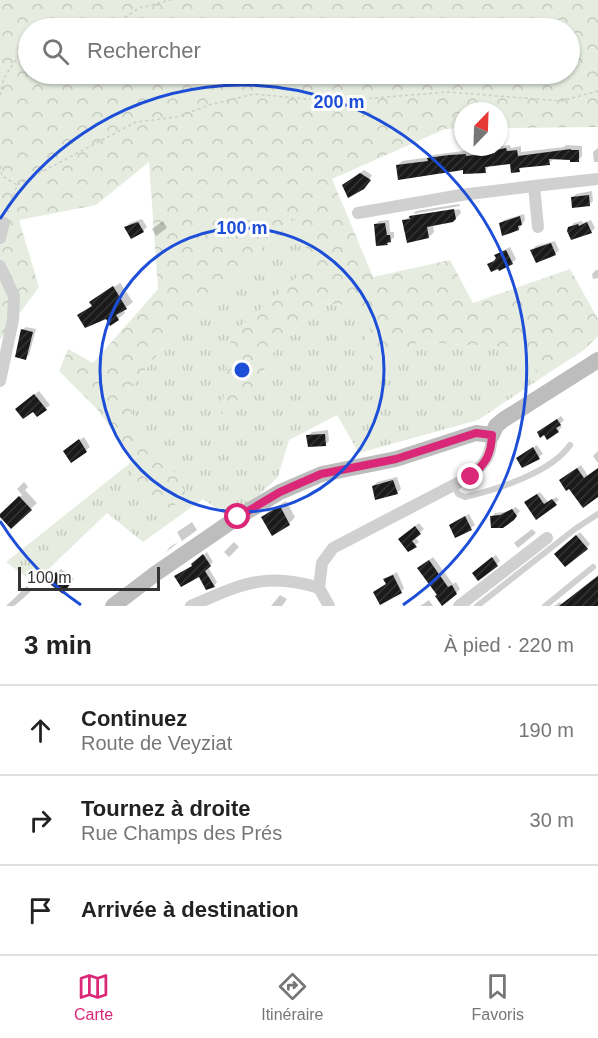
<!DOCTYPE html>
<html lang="fr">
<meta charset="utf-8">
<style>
body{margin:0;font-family:Arial,sans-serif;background:#f2f2f2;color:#222}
.compass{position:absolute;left:454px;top:102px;width:54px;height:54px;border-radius:50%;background:#fff;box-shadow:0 2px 4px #0004;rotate:23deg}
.scale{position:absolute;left:18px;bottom:15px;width:142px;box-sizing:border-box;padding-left:6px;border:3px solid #333;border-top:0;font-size:16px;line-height:21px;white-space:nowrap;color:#333;-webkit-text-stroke:4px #fff;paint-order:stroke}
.stop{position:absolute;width:18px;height:18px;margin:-14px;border:4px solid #db2777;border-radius:50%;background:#fff}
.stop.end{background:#db2777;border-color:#fff;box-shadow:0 2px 6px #0008}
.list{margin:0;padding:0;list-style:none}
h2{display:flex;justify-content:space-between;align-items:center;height:78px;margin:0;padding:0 24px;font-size:26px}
h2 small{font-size:20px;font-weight:400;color:#767676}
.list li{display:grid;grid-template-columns:39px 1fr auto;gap:18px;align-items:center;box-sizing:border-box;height:90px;padding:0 24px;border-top:2px solid #e0e0e0}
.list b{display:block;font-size:22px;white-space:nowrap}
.list p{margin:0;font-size:20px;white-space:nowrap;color:#767676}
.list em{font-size:20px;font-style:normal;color:#767676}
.icon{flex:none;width:33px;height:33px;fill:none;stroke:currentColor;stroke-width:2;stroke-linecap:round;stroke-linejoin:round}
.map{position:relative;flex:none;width:598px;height:606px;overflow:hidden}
.search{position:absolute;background:#fff;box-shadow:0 2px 4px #0004;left:18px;right:18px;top:18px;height:66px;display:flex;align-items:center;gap:15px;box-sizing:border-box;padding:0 21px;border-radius:33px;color:#767676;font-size:22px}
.sheet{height:348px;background:#fff}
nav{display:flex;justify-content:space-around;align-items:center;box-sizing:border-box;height:84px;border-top:2px solid #e0e0e0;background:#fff;font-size:16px;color:#767676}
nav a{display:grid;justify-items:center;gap:3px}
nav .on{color:#db2777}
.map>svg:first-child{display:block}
</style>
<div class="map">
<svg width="598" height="606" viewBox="0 0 598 606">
<defs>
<pattern id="grass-tufts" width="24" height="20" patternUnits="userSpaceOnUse" patternTransform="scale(1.5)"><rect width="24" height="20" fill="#e6ecdf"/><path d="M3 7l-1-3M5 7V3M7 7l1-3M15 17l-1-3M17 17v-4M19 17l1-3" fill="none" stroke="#c6cbc0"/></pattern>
<pattern id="forest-crowns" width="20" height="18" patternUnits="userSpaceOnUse" patternTransform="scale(1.5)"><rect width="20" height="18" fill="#e6ecdf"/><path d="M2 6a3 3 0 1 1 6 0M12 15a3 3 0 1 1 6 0" fill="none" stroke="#c6cbc0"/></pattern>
<pattern id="building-hatch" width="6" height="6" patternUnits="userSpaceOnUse" patternTransform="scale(1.5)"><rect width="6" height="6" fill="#1a1a1a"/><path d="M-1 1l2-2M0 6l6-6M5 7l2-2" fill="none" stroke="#333"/></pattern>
</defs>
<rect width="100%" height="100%" fill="#fff"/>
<path fill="url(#grass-tufts)" d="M294 216 308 250 295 280 232 334 256 387 274 351 320 303 359 306 371 329 376 367 418 342 519 348 541 378 478 420 359 453 337 415 289 440 278 477 233 520 203 499 143 542 107 513 34 583 6 562 134 460 165 457 136 425 126 393 167 343Z"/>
<path fill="url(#forest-crowns)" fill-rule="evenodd" d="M0 0H598V127L499 128V111H463V128L445 129 332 179 373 277 450 260 473 303 570 269 598 319V336L584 350 541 378 519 348 418 342 376 367 362 344 370 329 359 306 320 303 274 351 256 387 221 415 232 334 295 280 307 250 294 216 167 343 126 393 136 425 165 457 186 493 171 509 131 490 134 460 98 410 59 371 68 349 93 363 158 289 149 162 96 205 19 220 39 287 0 340ZM28 28H570V74H28Z"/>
<path fill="#0003" d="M510 145 511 148 521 146V152L564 147 566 145 582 146V156L578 161 571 158H555L549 163 523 166 519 170 511 163 489 165 485 172 464 168 398 165 402 161 431 157 433 155 470 150V153L497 150 501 146Z
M598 148V162H594L593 152Z
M364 170 372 175 364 188 347 182Z
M592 191 593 201 589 205 572 198 576 194Z
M459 204 460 206 413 214 416 211Z
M460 209 461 213 453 221 433 224 434 232 429 237 404 221 411 215 409 217Z
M524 214 525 220 519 229 501 223 504 220Z
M142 219 147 227 143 231 126 227 130 223Z
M389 220 390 232H394V237L390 241 375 225 379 221Z
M591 220 595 228 591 232 570 228 574 223 582 221 583 223Z
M163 221 167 228 156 236 152 229Z
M555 241 559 250 555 254 532 250 536 246Z
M510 247 516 259 512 263 489 264 497 258 496 256 500 252Z
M596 270H598V278L593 279 592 274Z
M119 281 133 302 123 310 125 313 118 319 79 316 93 305 91 302 96 297V299L120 283Z
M26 327 36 329 29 355 25 358 22 330Z
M39 391 50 405 46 408 33 410 21 405Z
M561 416 564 420 560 424 562 427 558 431 544 433 538 432Z
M328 430 329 441 325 445 308 436 312 432Z
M84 437 90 447 71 461 69 447Z
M537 445 543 454 523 466 522 455Z
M598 451V463L593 456Z
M581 465 588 476 598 469V495L564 477Z
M397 477 401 489 397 493 373 486 377 482Z
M24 482 28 487 25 490 37 503 11 527 0 515 22 495 17 489Z
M540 492 548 502 556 497 559 500 536 518 529 499Z
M286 501 295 517 289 524 263 517 269 511Z
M516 507 520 511 513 519 492 517 495 513 505 512Z
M469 514 475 525 471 528 450 525Z
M192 522 197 530 182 541 177 532Z
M419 523 424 529 415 537 419 542 408 550 403 535Z
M532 529 536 533 518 548 514 543Z
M580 532 590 544 587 548 560 550Z
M178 542 174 546 166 552 170 547Z
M234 542 239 547 229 557 224 552Z
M207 552 213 562 208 567 217 582 214 586 200 575 176 576 193 565Z
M496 555 500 561 497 564 477 569Z
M433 557 453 584 456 582 460 589 456 593 438 595 423 564Z
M61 569 74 579 66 588 50 582Z
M397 572 404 588 401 592H375L387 583 385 580 389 576Z
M598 575V604L595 606H554L560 602 562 604Z
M27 586 31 591 27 595 14 606H6Z
M280 595 287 599 282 606H271Z
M429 600 433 606H420Z"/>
<path fill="url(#building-hatch)" d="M506 148 507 151 517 150 518 156 571 149V150H579V162H570V160L549 159 550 165 519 168 520 172 511 173 510 164 485 167 486 173 463 174V170L398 180 396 165 428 161 427 158 449 155 466 154V156L495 153V150Z
M360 173 371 180 364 189 348 198 342 185Z
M589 195 590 206 572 208 571 197Z
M454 209 456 219 453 222 427 227 429 238 407 243 402 220 410 219 409 216Z
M520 216 522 225 518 226 519 230 502 236 499 223Z
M138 222 144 232 131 239 124 227Z
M587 222 592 233 571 240 567 231 568 227 578 224 579 226Z
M385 223 387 235H390L391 242 387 243 388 245 376 246 374 224Z
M551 243 556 255 536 263 530 250Z
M506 250 513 264 499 271 498 269 491 272 487 264 494 261 496 258 494 255Z
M113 286 127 309 116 315 119 320 110 326 106 319 85 328 77 315 92 306 89 302Z
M21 329 33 332 26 360 15 357Z
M34 394 47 410 37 417 33 412 23 419 15 409Z
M557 419 561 425 556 428 559 432 547 440 544 435 540 438 537 432Z
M325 434 326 446 308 447 306 435Z
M79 439 87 452 71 463 63 451Z
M533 447 540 459 522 468 516 458Z
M577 468 584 478 598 468V497L583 508 569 489 566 491 559 480Z
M393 480 398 494 375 500 372 486Z
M537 494 544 504 552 499 557 505 536 520 524 502Z
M19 496 32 510 11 529 0 517V514Z
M280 506 290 525 272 536 261 517Z
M512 509 517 516 514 520 503 528H491L490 516 500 515Z
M465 516 472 530 455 538 449 525Z
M415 526 421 534 412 541 417 547 408 552 398 539Z
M576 535 588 549 565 567 554 554Z
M203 554 211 566 205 571 215 587 206 590 199 577 181 587 174 576 192 566 191 564Z
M492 557 498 566 478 581 472 573Z
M429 560 448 587 452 585 457 594 442 606 435 596 437 595 417 568Z
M56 572 71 583 63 594 47 582Z
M393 575 402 593 380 605 373 592 386 584 383 579Z
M598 576V606H559Z"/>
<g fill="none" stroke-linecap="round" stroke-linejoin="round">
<path stroke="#cdcdcd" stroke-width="1.5" stroke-dasharray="3 3" stroke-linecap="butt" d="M110 28 139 8 171 0
M0 95 4 78 26 44 28 43
M0 166 2 176 17 185 8 212
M17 185 136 122 177 117 209 105 254 94 307 99 349 100 448 92 561 101 598 91"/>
<path stroke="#d0d0d0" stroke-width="6" d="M454 486 458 494 465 497C496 490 552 472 570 445
M477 606 575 529 598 514
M545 606 593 567"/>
<path stroke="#d0d0d0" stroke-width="12" d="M358 213 461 195 534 186
M538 227 534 186 598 179
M0 238 4 223
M0 266 14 296 13 320 0 381
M319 588 322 563 333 548 471 476C486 462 491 456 492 435
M319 588 329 606
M191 606C240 585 265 571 319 588
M459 606 547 538"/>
<path stroke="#bdbdbd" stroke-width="16" d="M113 606 155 574 238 517 280 492 322 474 396 459 476 433 492 435 496 426 503 420 598 360"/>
</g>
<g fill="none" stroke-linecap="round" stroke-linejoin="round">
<path stroke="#db2777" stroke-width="8" d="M238 517 280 492 321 474 396 459 476 433 492 435C491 456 486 462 471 477"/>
</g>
<g fill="none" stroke="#1d4ed8" stroke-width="3">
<circle cx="242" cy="370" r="142"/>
<path d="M81 605A285 285 0 0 1 0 521M0 219A285 285 0 1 1 403 605"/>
</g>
<circle cx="242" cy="370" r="9" fill="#1d4ed8" stroke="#fff" stroke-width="3"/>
<g font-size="18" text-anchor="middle" font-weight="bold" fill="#1d4ed8" stroke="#fff" stroke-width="6" stroke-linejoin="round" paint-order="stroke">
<text x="339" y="108">200 m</text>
<text x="242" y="234">100 m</text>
</g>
</svg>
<svg class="compass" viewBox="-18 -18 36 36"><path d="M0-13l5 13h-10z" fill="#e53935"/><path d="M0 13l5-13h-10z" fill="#767676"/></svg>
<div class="scale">100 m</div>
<div class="stop" style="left:238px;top:517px"></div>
<div class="stop end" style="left:471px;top:477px"></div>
<div class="search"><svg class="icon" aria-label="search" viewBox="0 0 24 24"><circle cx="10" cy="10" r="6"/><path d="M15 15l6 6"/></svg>Rechercher</div>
</div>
<section class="sheet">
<h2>3 min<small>À pied · 220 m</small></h2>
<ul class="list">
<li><svg class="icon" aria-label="ahead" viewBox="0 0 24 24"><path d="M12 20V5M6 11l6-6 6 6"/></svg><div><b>Continuez</b><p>Route de Veyziat</p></div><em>190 m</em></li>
<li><svg class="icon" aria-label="right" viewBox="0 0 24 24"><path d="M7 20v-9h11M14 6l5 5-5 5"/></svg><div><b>Tournez à droite</b><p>Rue Champs des Prés</p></div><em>30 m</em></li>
<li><svg class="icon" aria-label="arrive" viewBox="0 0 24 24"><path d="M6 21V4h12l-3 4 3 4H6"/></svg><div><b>Arrivée à destination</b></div></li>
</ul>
</section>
<nav>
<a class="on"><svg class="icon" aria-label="map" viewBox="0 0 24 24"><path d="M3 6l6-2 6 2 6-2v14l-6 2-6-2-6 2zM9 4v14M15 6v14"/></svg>Carte</a>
<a><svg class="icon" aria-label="directions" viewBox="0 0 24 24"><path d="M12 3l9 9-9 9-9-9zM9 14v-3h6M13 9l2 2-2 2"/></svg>Itinéraire</a>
<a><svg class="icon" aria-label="saved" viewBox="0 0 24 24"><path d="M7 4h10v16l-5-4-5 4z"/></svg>Favoris</a>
</nav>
